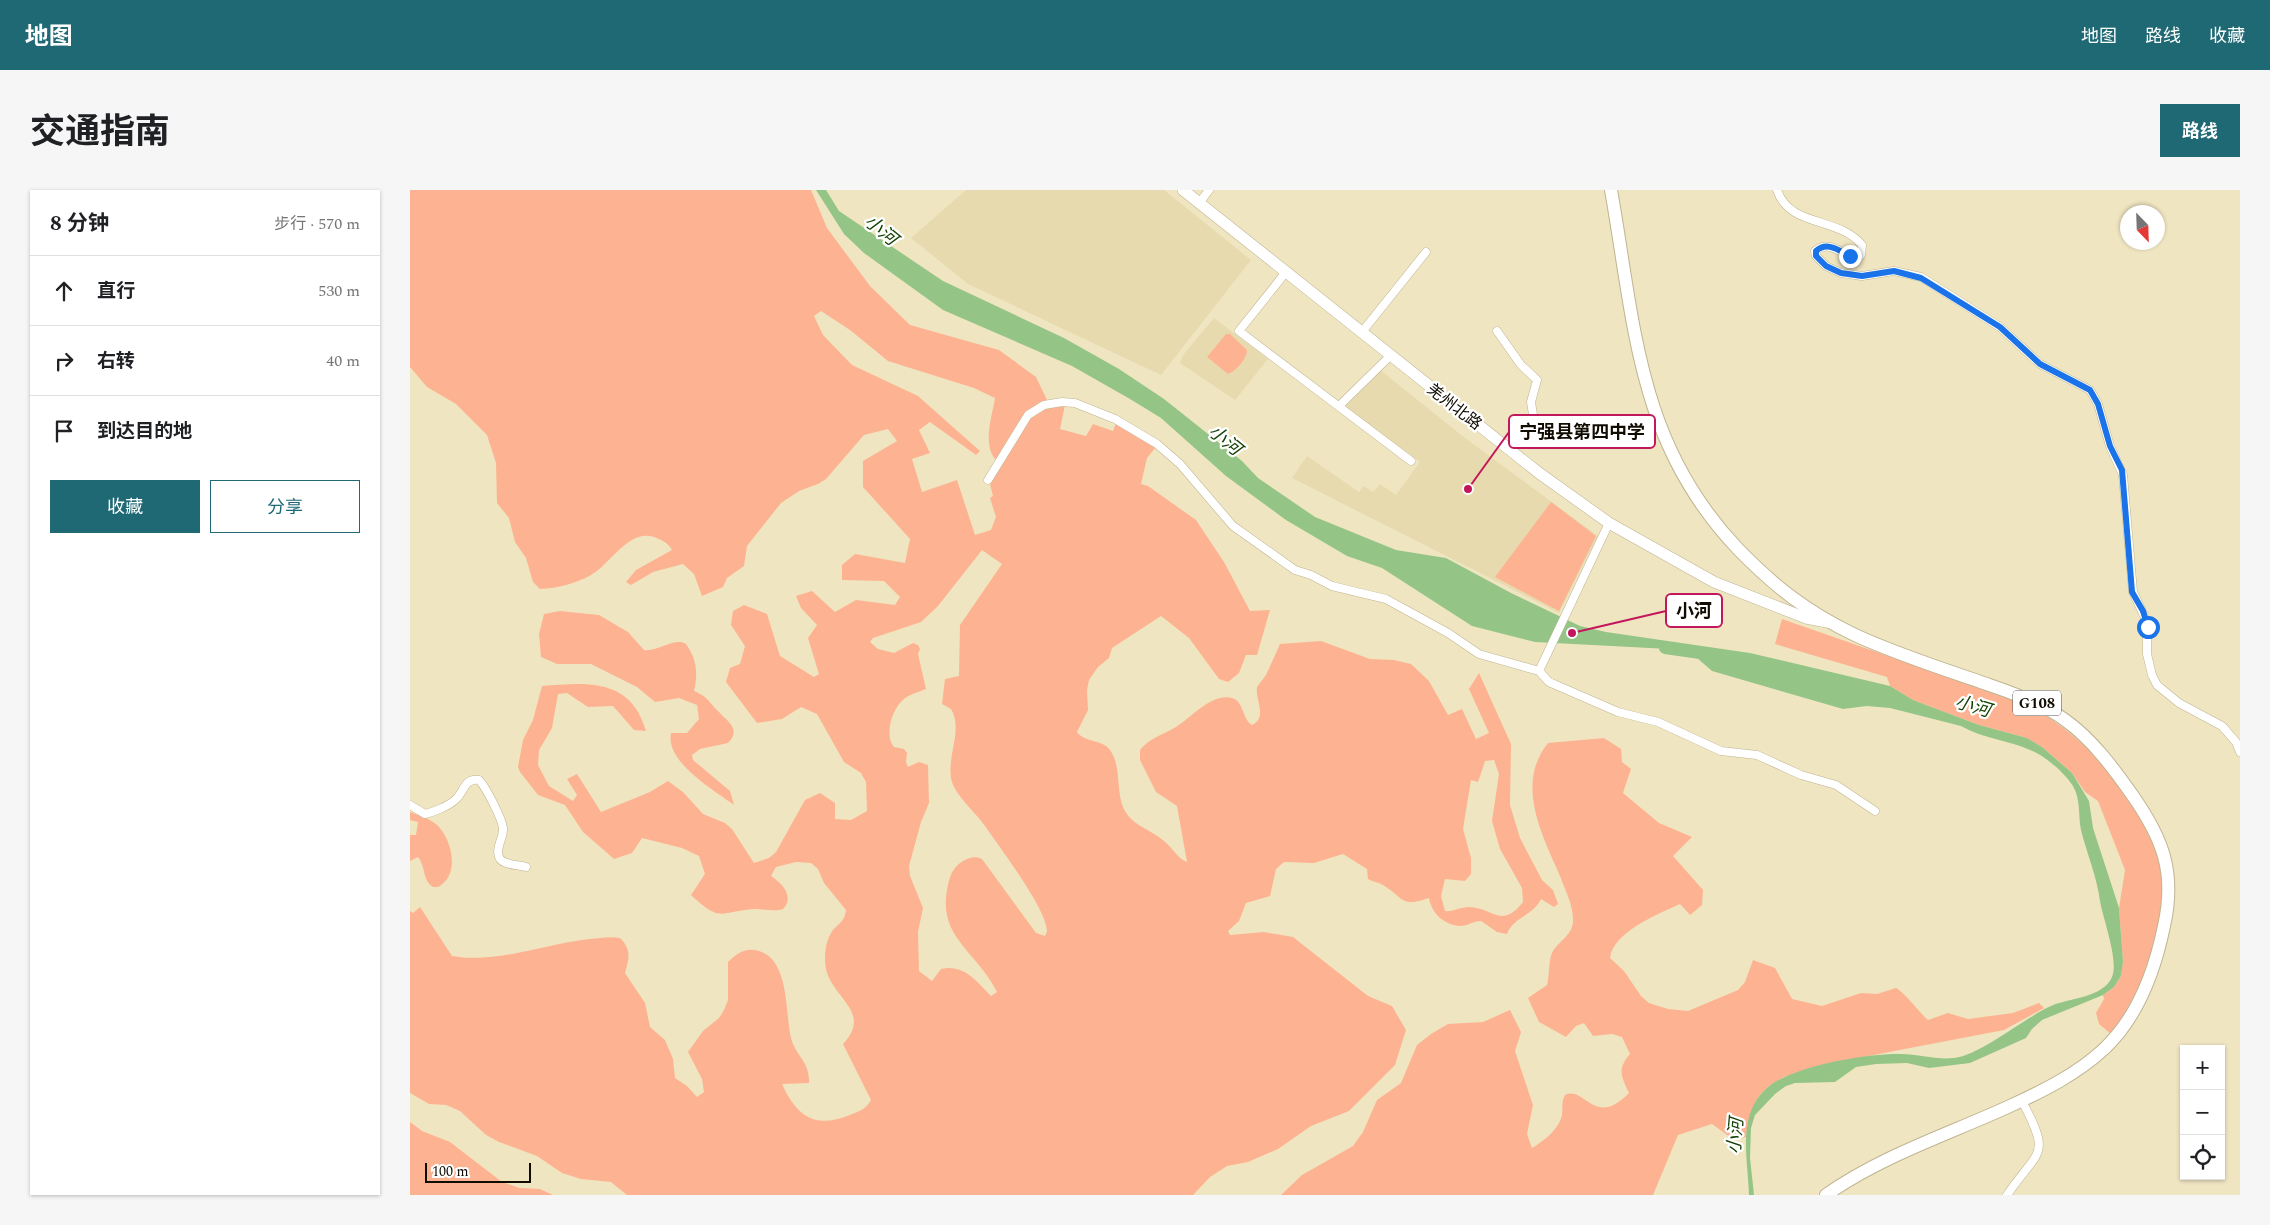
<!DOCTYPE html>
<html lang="zh">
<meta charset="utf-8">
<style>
body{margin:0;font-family:Spectral,"Noto Sans SC",serif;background:#f6f6f6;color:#202124}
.controls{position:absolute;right:15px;bottom:15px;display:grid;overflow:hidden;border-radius:0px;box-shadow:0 1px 4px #0004}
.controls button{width:45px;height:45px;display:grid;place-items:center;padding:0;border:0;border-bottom:1px solid #e0e0e0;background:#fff;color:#202124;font:25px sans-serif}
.compass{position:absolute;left:1710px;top:15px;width:45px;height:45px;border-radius:50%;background:#fff;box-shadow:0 1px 4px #0004;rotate:157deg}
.scale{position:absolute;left:15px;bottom:12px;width:106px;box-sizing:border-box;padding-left:5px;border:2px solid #100c02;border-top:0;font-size:14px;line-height:18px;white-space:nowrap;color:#100c02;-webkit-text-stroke:4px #fff;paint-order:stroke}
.stop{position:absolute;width:15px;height:15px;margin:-11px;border:4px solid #1a73e8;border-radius:50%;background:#fff}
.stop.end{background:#1a73e8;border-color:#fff;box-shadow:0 1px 5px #0008}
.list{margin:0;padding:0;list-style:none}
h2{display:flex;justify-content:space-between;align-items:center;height:65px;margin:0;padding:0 20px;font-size:21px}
h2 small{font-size:16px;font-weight:400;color:#757577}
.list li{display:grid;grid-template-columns:32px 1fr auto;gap:15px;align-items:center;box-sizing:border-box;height:70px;padding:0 20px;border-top:1px solid #e0e0e0}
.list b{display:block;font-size:19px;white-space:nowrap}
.list em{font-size:16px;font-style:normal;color:#757577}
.actions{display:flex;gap:10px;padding:15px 20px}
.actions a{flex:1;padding:11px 0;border:1px solid #1f6974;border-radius:0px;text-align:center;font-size:18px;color:#1f6974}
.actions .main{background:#1f6974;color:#fff}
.icon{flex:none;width:28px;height:28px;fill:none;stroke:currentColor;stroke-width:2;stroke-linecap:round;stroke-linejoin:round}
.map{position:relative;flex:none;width:1830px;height:1005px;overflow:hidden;border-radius:0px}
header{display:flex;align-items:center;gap:30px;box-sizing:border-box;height:70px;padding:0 25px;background:#1f6974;color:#fff}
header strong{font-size:24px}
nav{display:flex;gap:28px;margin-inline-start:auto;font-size:18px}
.intro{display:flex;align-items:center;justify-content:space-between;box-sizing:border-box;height:120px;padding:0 30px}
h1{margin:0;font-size:35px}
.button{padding:12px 22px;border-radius:0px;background:#1f6974;color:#fff;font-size:18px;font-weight:700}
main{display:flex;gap:30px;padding:0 30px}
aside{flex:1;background:#fff;border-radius:0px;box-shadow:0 1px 4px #0004}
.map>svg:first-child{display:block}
</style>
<header>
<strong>地图</strong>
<nav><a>地图</a><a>路线</a><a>收藏</a></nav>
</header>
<div class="intro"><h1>交通指南</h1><a class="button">路线</a></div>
<main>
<aside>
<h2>8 分钟<small>步行 · 570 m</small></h2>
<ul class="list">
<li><svg class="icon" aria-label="ahead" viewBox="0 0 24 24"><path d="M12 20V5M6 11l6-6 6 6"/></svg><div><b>直行</b></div><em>530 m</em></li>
<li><svg class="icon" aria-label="right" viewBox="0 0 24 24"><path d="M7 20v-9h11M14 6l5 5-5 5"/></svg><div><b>右转</b></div><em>40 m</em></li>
<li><svg class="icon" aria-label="arrive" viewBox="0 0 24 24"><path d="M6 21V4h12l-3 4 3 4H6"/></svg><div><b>到达目的地</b></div></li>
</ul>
<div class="actions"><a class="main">收藏</a><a>分享</a></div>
</aside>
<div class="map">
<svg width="1830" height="1005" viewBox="0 0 1830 1005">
<rect width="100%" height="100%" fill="#f0e5c1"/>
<path fill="#e8daaf" d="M556 0H754L841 70 751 185 558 94 501 48Z
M804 128 858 169 825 210 770 173 773 165Z
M970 180 1055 248 1188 346 1149 423 882 288 897 266 949 302 954 296 963 302 970 294 986 305 1010 272 935 217Z"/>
<path fill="#fdb391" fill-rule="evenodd" d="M0 0H401L417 38 460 96 500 135 589 160 626 187 638 212 617 223 586 270C572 254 582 227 585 208L564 198 478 171 440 140 411 121 404 126 413 145 442 175 508 206 570 261 566 265 520 232 509 240 520 263 502 269 512 302 547 290 565 345 581 340 586 327 580 308 583 306 580 294C590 277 613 229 629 220 637 216 646 215 655 215L650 239 676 246 683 234 703 241 706 233 746 257 737 268 731 294 738 296 786 330 814 372 840 421 860 420 847 465H836L829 483 818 492 809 489 779 448 751 426 702 458 699 468 688 477 679 490 677 500 678 520 667 542C675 553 692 549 700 560 713 578 704 606 717 624 725 636 743 641 754 651 762 657 767 668 777 672L767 616 746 602 730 570V560C738 549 754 544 766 537 781 528 801 503 822 508 834 511 832 529 842 535 858 527 845 510 847 497L856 485 870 454 911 451 960 469 984 470 1001 474 1019 491 1038 525 1052 519 1066 549 1079 543 1059 499 1069 483 1101 554 1100 615 1110 648 1132 690 1143 700 1148 714 1144 717 1131 709C1123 726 1103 727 1097 744L1087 742 1071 731C1064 731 1057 736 1051 736 1034 735 1022 724 1019 708 991 718 994 708 973 695 968 692 963 692 958 689L957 679 933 664 904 673 874 672 866 679 860 706 836 713 829 731 818 741 820 745 854 742 883 747 958 806 982 816 996 840 985 875 939 921 901 936 868 959 838 972 817 976 800 987 783 1005H217L201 992 171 989 152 983 127 966 89 952 76 945 50 921 36 915 19 914 0 903V721L3 723 10 717 42 766C87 774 134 754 180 749 189 748 201 746 210 748 222 760 219 768 215 783L235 813 240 837 255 850 263 869 265 888 277 896 287 907 294 902 292 889 278 862 293 841 309 828 314 820 318 810V772C327 763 336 757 349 761 380 770 375 824 381 848 386 867 400 871 399 893L372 894C387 927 405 939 440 925 450 921 456 919 461 910L433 854C463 822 422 808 416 779 414 769 415 754 420 745 426 733 434 735 436 720L414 693 408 679 401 673 386 672 366 677 361 686C372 693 385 707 373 719 364 722 355 719 345 719 309 721 312 734 281 705L295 684 289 666 272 658 232 648 222 663 204 669 173 642 155 615 128 605 110 582 108 577 113 550 123 530 132 496C178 492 221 488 236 541L224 540 203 516 178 517 157 503 148 504 142 538 129 560 128 575 139 596 163 611 167 605 157 589 167 584 191 622 240 602 258 591 273 602 293 624 315 633 322 639 344 673 359 668 366 662 395 610 410 603 425 613V629L441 630 457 621 456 592 451 583 434 572 407 524 391 517 372 529 347 533 316 492 320 478 330 474 335 456 321 435 323 421 334 415 357 424 370 466 404 487 409 484 398 448 407 435 391 418 386 406 402 401 425 422 446 410 485 415 490 407 474 391 432 390V375L445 364 495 373 500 349 453 297V271L487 251 478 239 454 245 416 289 408 294 389 301 371 313 337 356 334 376 317 388 313 397 292 406 284 384 273 374 243 382 221 395 216 392 226 380 262 360C258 353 252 350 244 347 218 339 200 375 181 385 165 394 148 398 130 399L123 392 116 368 105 352 99 328 87 313 86 273 77 245 46 214 17 197 0 177ZM572 360 592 374 550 435 549 486 535 489 532 514 541 519C555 542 532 573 544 597 552 612 566 623 575 636 590 658 636 718 637 741L635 746 626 743 572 669C564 665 557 668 550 673 541 680 539 689 537 700 529 744 561 759 582 793L587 802 581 806C566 791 554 774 531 779L522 791 509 781 508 742 513 718 500 686 499 676 511 632 519 613 518 575 509 572 498 577 496 572 497 563 494 559 484 557C474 545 482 518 494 509 500 504 509 502 516 499L508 464 510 459 508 455 503 453 484 463 468 459 460 452 463 448 511 432 528 416ZM1084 570 1089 584 1082 631 1090 659 1112 698 1113 712C1091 740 1082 717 1059 717 1050 717 1043 722 1035 721L1031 706 1035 689 1055 691 1061 684V668L1053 639 1061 590 1068 592 1075 571Z
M816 144H820L837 160C837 169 826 181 818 184L797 167Z
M1141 312 1186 346 1149 421 1085 387Z
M150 421 189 425 218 442 234 460C249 462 264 447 276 454 287 469 288 484 284 501 298 507 298 511 308 521 317 531 332 539 318 553L290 559 282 565 283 570 320 601 324 615C304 600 255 572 261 543H277L289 529 287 515 269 508 245 512 227 497 181 474H147L131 467 129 444 134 424Z
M1372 429 1610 512C1662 537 1694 571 1725 619 1735 635 1746 654 1750 674 1761 726 1733 803 1701 844L1689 834 1686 823 1694 809 1693 805 1704 797 1711 786 1713 772 1709 718 1715 680 1688 611 1675 602 1662 583 1632 557 1617 548 1569 535 1503 510 1480 496 1477 487 1365 454Z
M1194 548 1211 559 1212 572 1221 579 1213 603 1249 633 1282 647 1263 666 1293 700 1292 715 1280 725 1270 714C1248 724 1203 742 1200 768L1214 781 1231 806 1239 813 1258 819 1278 821 1328 800 1335 792 1343 770 1365 778 1382 809 1412 816 1451 803 1467 804 1486 798C1494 802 1509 822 1518 830L1538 823 1558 829 1603 823 1629 813 1634 818 1594 840 1427 872 1374 887 1359 896 1349 906 1338 932 1336 947 1324 950 1302 934 1268 945 1243 1005H871L892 985 943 956 953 942 967 910 991 893 1007 855 1021 844 1038 834 1073 832 1100 820 1111 842 1105 861 1123 915 1117 944 1122 958C1134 951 1149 939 1152 925 1153 917 1151 912 1155 905 1175 895 1184 939 1219 903 1211 886 1207 879 1220 864L1212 847 1202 844 1183 846 1174 833 1166 836 1156 847 1129 832 1118 808 1137 795C1140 785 1138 769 1143 761 1150 750 1163 745 1163 730 1163 714 1155 700 1150 686 1132 645 1105 594 1138 553Z
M0 622C8 625 20 629 26 634 42 648 51 685 28 697H23C12 690 16 677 8 667L0 671V645H6L8 632 0 630Z
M0 932 12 941 40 952 92 992 110 998 130 999 143 1005H0Z"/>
<path fill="#94c587" d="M406 0H416L429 21 533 91 654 148 709 179 754 209 832 271 848 288 905 327 986 360 1036 368 1101 403 1170 436 1196 442 1340 463 1480 496 1503 510 1569 535 1617 548 1632 557 1662 583 1679 611 1683 638 1709 718 1713 772 1711 786 1704 797 1693 805 1632 830 1622 839 1616 848 1560 873 1519 878 1497 873 1466 874 1446 877 1425 892 1385 893 1376 896 1365 904 1345 925 1341 938 1340 968 1344 1005H1339C1338 969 1326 924 1358 897 1383 876 1458 863 1491 864 1509 864 1526 870 1544 868 1571 865 1614 828 1641 816 1658 808 1693 808 1702 787 1709 770 1693 729 1690 711 1687 687 1677 664 1671 640 1668 626 1671 610 1663 596 1654 582 1635 566 1620 560 1598 550 1571 548 1551 536L1480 518 1457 516 1433 519 1302 481 1278 460 1125 452 1062 436 972 378 937 366 876 330 816 286 751 228 720 209 662 176 533 120 454 63 434 44Z"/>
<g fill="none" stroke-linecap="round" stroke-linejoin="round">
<path stroke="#94c587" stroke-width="12" d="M1255 458 1297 464"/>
<g stroke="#bfb491" stroke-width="9">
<path id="minor" d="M1367 0C1380 38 1428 26 1452 55L1451 65 1445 67C1431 65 1420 49 1405 61L1406 66 1416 76 1431 83 1452 86 1484 81 1511 87 1590 137 1630 174 1680 200 1688 214 1700 256 1713 285 1723 402 1737 432V464L1742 485 1747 495 1769 513 1812 536 1826 552 1830 562
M789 13 799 0
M876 82 829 141 1001 271
M1087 141 1111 175 1127 190 1121 212 1124 231 1117 243 1100 260
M952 142 1016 62
M930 215 981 165
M578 290 618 225 634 215 652 212 665 213 705 229 747 254 770 274 823 336 885 380 901 385 922 396 976 409 1038 443 1069 464 1129 481 1139 492 1208 522 1248 532 1311 561 1347 565 1391 585 1426 595 1465 621
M1129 481 1199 333
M0 615 15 624C24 622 38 616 45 610 55 602 53 588 69 590 76 597 92 629 93 638 94 648 84 659 90 669 95 675 109 675 116 677
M1597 1005C1629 958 1642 968 1612 911"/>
</g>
<g stroke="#bfb491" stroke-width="12">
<path id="secondary" d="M773 0 1129 283 1199 333 1304 392 1396 428 1417 432"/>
</g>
<g stroke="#bfb491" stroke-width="14">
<path id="trunk" d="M1201 0C1225 135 1227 253 1328 359 1365 397 1397 422 1445 445 1484 463 1527 477 1568 491 1599 502 1629 511 1655 530 1682 549 1704 579 1723 606 1753 649 1766 683 1754 736 1745 780 1727 828 1694 859 1667 884 1633 901 1600 916 1539 944 1471 966 1416 1005"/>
</g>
<use href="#minor" stroke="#fff" stroke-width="8"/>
<use href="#secondary" stroke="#fff" stroke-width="11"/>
<use href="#trunk" stroke="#fff" stroke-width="12"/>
</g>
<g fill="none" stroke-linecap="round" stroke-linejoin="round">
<path stroke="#1a73e8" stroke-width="6" d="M1440 66C1428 60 1417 51 1406 61V66L1416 76 1431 83 1452 86 1484 81 1511 88 1590 137 1630 174 1680 200 1688 214 1700 256 1712 280 1722 402 1733 421 1738 437"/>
</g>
<g text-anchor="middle" stroke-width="4.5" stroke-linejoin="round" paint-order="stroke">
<rect fill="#fff" stroke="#58554e" stroke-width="1" x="1603" y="500.5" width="48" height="25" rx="4"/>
<g font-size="15" font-weight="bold" fill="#100c02">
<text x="1627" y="518">G108</text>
</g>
<g font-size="16" fill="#100c02" stroke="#fff">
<text transform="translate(1045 216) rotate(38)" y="6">羌州北路</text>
</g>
<g font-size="18" font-style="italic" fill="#154404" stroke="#fff">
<text transform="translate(471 40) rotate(39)" y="6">小河</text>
<text transform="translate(815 250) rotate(39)" y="6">小河</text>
<text transform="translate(1563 516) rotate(16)" y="6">小河</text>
<text transform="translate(1325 946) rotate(-85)" y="6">小河</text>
</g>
</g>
<path fill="none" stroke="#c2185b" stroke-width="2" d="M1058 299L1099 242M1162 443L1256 421"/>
<g fill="#c2185b" stroke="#fff" stroke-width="2">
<circle cx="1058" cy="299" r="5"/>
<circle cx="1162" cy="443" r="5"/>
</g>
<g fill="#fff" stroke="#c2185b" stroke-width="2">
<rect x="1099" y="225" width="146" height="33" rx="5"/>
<rect x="1256" y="404" width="56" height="33" rx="5"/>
</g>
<g font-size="18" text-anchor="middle" font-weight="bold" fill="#100c02">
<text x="1172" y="248">宁强县第四中学</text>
<text x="1284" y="427">小河</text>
</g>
</svg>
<div class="controls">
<button>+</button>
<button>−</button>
<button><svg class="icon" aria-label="locate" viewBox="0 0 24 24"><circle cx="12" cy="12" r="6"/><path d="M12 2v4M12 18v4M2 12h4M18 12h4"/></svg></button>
</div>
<svg class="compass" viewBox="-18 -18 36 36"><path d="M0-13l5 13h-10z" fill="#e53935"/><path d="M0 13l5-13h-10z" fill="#757577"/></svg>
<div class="scale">100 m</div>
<div class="stop" style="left:1738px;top:437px"></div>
<div class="stop end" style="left:1440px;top:66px"></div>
</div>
</main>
